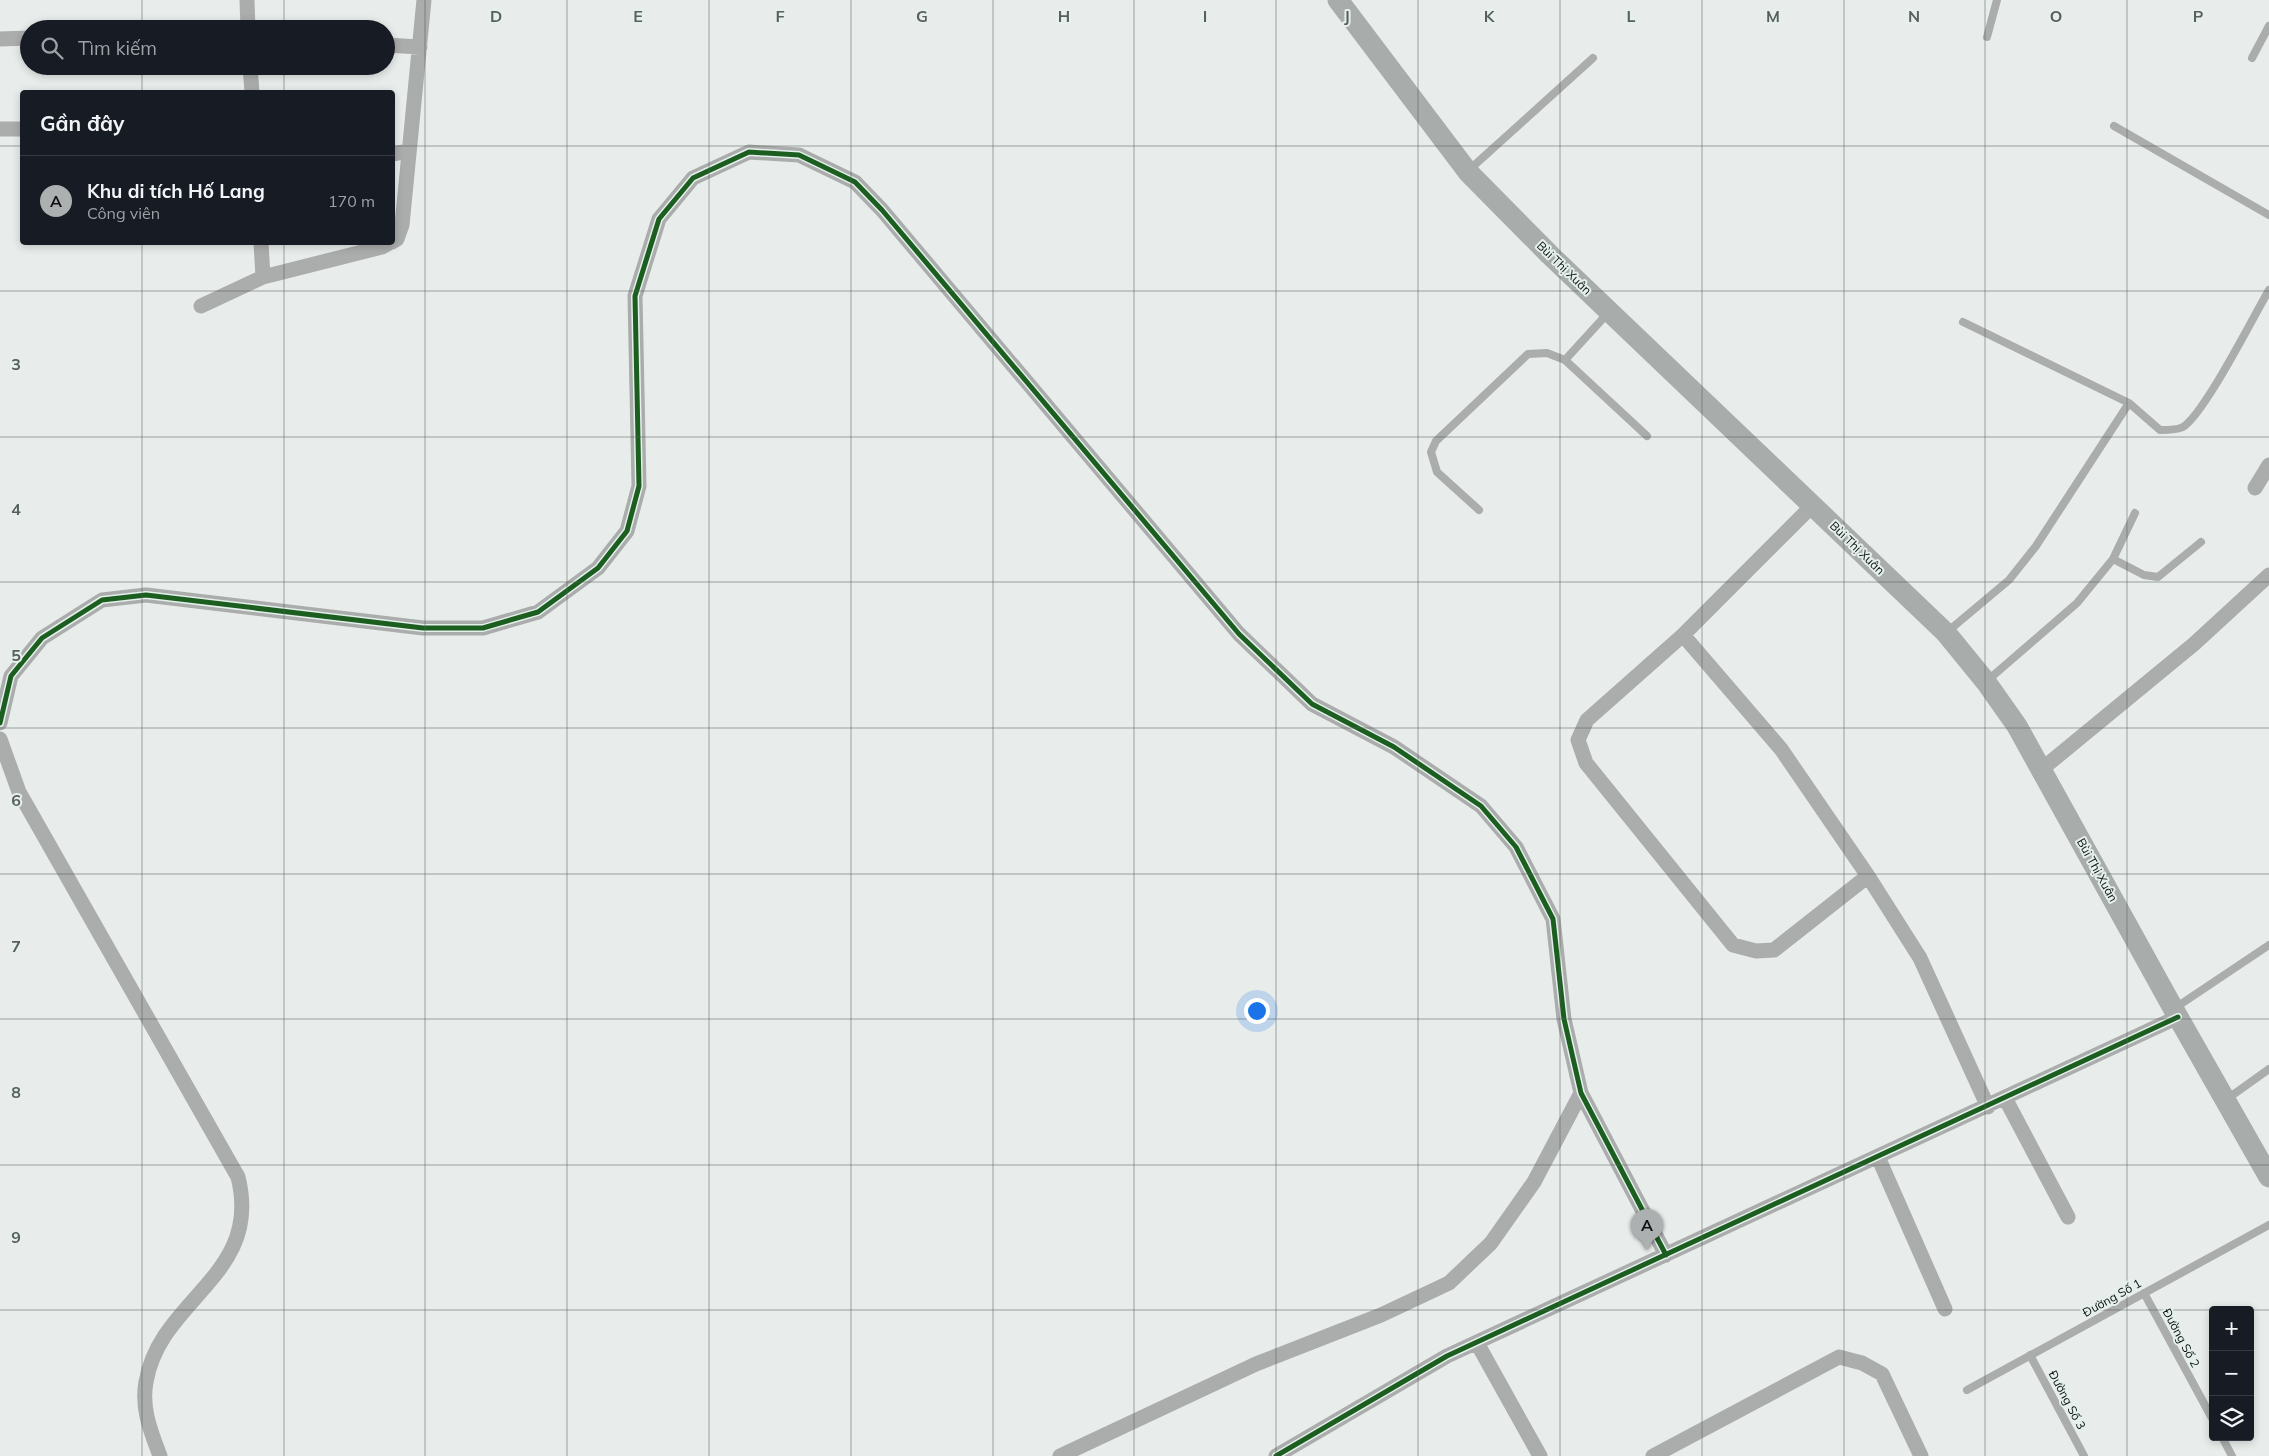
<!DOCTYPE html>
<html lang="vi">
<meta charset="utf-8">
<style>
body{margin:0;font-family:Mulish,sans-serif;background:#242831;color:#f1f3f6}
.controls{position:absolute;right:15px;bottom:15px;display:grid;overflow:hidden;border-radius:5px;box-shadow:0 2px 8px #0003}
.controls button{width:45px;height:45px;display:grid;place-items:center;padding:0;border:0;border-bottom:1px solid #363941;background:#171b24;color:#f1f3f6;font:25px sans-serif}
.you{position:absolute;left:1256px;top:1010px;width:18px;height:18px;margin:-12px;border:4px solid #fff;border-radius:50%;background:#1a73e8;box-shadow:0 0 0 8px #1a73e833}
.badge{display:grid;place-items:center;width:32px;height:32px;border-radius:50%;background:#adb0b1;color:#111;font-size:16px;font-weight:700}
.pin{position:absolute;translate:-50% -41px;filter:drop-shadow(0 1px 2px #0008)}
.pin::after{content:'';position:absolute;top:26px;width:18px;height:15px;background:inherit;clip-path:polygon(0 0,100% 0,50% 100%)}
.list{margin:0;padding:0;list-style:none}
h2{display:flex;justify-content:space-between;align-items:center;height:65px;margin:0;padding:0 20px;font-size:21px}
h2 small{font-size:16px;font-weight:400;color:#9ea1a6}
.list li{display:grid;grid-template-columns:32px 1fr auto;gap:15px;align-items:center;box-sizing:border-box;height:90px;padding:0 20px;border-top:1px solid #363941}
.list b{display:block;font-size:19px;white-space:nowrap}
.list p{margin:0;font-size:16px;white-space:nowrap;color:#9ea1a6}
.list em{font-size:16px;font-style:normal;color:#9ea1a6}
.icon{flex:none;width:28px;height:28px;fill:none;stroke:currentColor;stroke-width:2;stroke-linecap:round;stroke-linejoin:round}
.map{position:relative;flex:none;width:2269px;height:1456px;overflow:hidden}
.search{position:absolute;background:#171b24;box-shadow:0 2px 8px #0003;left:20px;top:20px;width:375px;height:55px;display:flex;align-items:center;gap:12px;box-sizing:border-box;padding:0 18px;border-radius:28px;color:#9ea1a6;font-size:19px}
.panel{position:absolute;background:#171b24;box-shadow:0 2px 8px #0003;left:20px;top:90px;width:375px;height:155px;border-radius:5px}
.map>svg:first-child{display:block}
</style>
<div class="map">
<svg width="2269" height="1456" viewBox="0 0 2269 1456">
<rect width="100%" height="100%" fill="#e8edeb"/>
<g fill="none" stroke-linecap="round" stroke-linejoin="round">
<path stroke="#abacac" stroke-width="8" d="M1987 37 1997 0
M2252 58 2269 26
M2114 126 2269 215
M1469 170 1593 58
M1963 322 2129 403 2160 430C2167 430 2177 430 2183 427 2205 413 2253 317 2269 290
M1565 360 1647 436
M1479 510 1437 472 1431 452 1436 441 1528 354 1547 353 1565 360 1608 313
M2113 559 2144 575 2158 577 2201 542
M1947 632 2009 580 2036 546 2129 403
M1988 680 2077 603 2113 559 2135 513
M2175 1008 2269 945
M2227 1099 2269 1069
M2144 1293 2213 1420
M2030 1355 2084 1456
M1967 1390 2269 1225
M2222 1437 2232 1456"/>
<path stroke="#abacac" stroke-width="15" d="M247 0 248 29
M0 39 29 38
M386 45 420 47
M250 66 252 92
M0 129H22
M392 154 409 151
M261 242 263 277
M392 242 397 239 402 225 424 0
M201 306 263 277 382 247 391 242
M2255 488 2269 465
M1812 506 1683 635 1587 720 1578 740 1586 763 1733 945 1756 951 1774 950 1868 876
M1683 635 1781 749 1868 876 1920 958 1988 1107
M0 723 11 676 42 638 102 600 146 595 423 628H483L538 612 598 568 627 531 639 486 635 296 659 219 693 178 749 152 799 155 855 182 882 210 1239 634 1312 704 1394 747 1481 806 1516 847 1553 919 1564 1019 1581 1093 1666 1255
M0 739 19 792 238 1177C263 1276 160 1298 146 1382 141 1408 151 1432 160 1456
M2042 769 2194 644 2269 575
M2005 1098 2068 1217
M1878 1157 1945 1309
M1477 1343 1540 1456
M1060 1456 1256 1364 1381 1315 1449 1283 1491 1243 1534 1182 1581 1093
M1276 1456 1447 1356 2178 1017
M1653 1456 1839 1357 1862 1363 1882 1374 1921 1456"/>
<path stroke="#a8acab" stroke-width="21" d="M1338 0 1468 172 1550 255 1946 633 1986 682 2017 726 2178 1017 2269 1177"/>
<g stroke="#e5f0ec" stroke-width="8">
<path id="cycleway" d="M0 723 11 676 42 638 102 600 146 595 423 628H483L538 612 598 568 627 531 639 486 635 296 659 219 693 178 749 152 799 155 855 182 882 210 1239 634 1312 704 1394 747 1481 806 1516 847 1553 919 1564 1019 1581 1093 1666 1255
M1276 1456 1447 1356 2178 1017"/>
</g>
<use href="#cycleway" stroke="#1b5e20" stroke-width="5"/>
</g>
<path fill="none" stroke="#5a5e5c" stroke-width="1" stroke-opacity="0.55" d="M142 0V29M284 0V29M425 0V1456M567 0V1456M709 0V1456M851 0V1456M993 0V1456M1134 0V1456M1276 0V1456M1418 0V1456M1560 0V1456M1702 0V1456M1844 0V1456M1985 0V1456M2127 0V1456M142 66V92M284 66V92M0 146H22M392 146H2269M142 242V1456M284 242V1456M0 291H2269M0 437H2269M0 582H2269M0 728H2269M0 874H2269M0 1019H2269M0 1165H2269M0 1310H2213M2250 1310H2269"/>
<g text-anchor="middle" stroke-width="4" stroke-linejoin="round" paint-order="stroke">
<g font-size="12" fill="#0d110f" stroke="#e5f0ec">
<text transform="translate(1564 268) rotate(44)" y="4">Bùi Thị Xuân</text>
<text transform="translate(1857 548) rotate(44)" y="4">Bùi Thị Xuân</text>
<text transform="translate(2097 870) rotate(61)" y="4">Bùi Thị Xuân</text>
<text transform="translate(2112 1298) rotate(-29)" y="4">Đường Số 1</text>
<text transform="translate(2181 1338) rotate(62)" y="4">Đường Số 2</text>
<text transform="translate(2067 1400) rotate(62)" y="4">Đường Số 3</text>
</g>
</g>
<g font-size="16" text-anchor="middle" font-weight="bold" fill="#5a5e5c" stroke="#e5f0ec" stroke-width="4" stroke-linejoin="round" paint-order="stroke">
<text x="496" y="22">D</text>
<text x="638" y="22">E</text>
<text x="780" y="22">F</text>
<text x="922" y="22">G</text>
<text x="1064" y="22">H</text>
<text x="1205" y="22">I</text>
<text x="1347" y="22">J</text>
<text x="1489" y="22">K</text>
<text x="1631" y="22">L</text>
<text x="1773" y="22">M</text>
<text x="1914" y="22">N</text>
<text x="2056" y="22">O</text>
<text x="2198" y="22">P</text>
<text x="16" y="370">3</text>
<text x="16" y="515">4</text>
<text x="16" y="661">5</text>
<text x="16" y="806">6</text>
<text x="16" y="952">7</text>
<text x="16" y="1098">8</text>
<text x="16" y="1243">9</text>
</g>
</svg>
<div class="controls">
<button>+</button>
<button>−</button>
<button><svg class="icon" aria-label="layers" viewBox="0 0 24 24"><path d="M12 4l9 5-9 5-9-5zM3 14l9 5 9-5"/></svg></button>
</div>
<div class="you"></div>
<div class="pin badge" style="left:1647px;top:1250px">A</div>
<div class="search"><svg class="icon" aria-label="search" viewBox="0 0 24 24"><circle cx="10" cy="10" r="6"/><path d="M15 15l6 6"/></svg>Tìm kiếm</div>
<section class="panel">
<h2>Gần đây<small></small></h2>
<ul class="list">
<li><span class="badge">A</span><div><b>Khu di tích Hố Lang</b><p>Công viên</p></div><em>170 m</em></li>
</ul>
</section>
</div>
